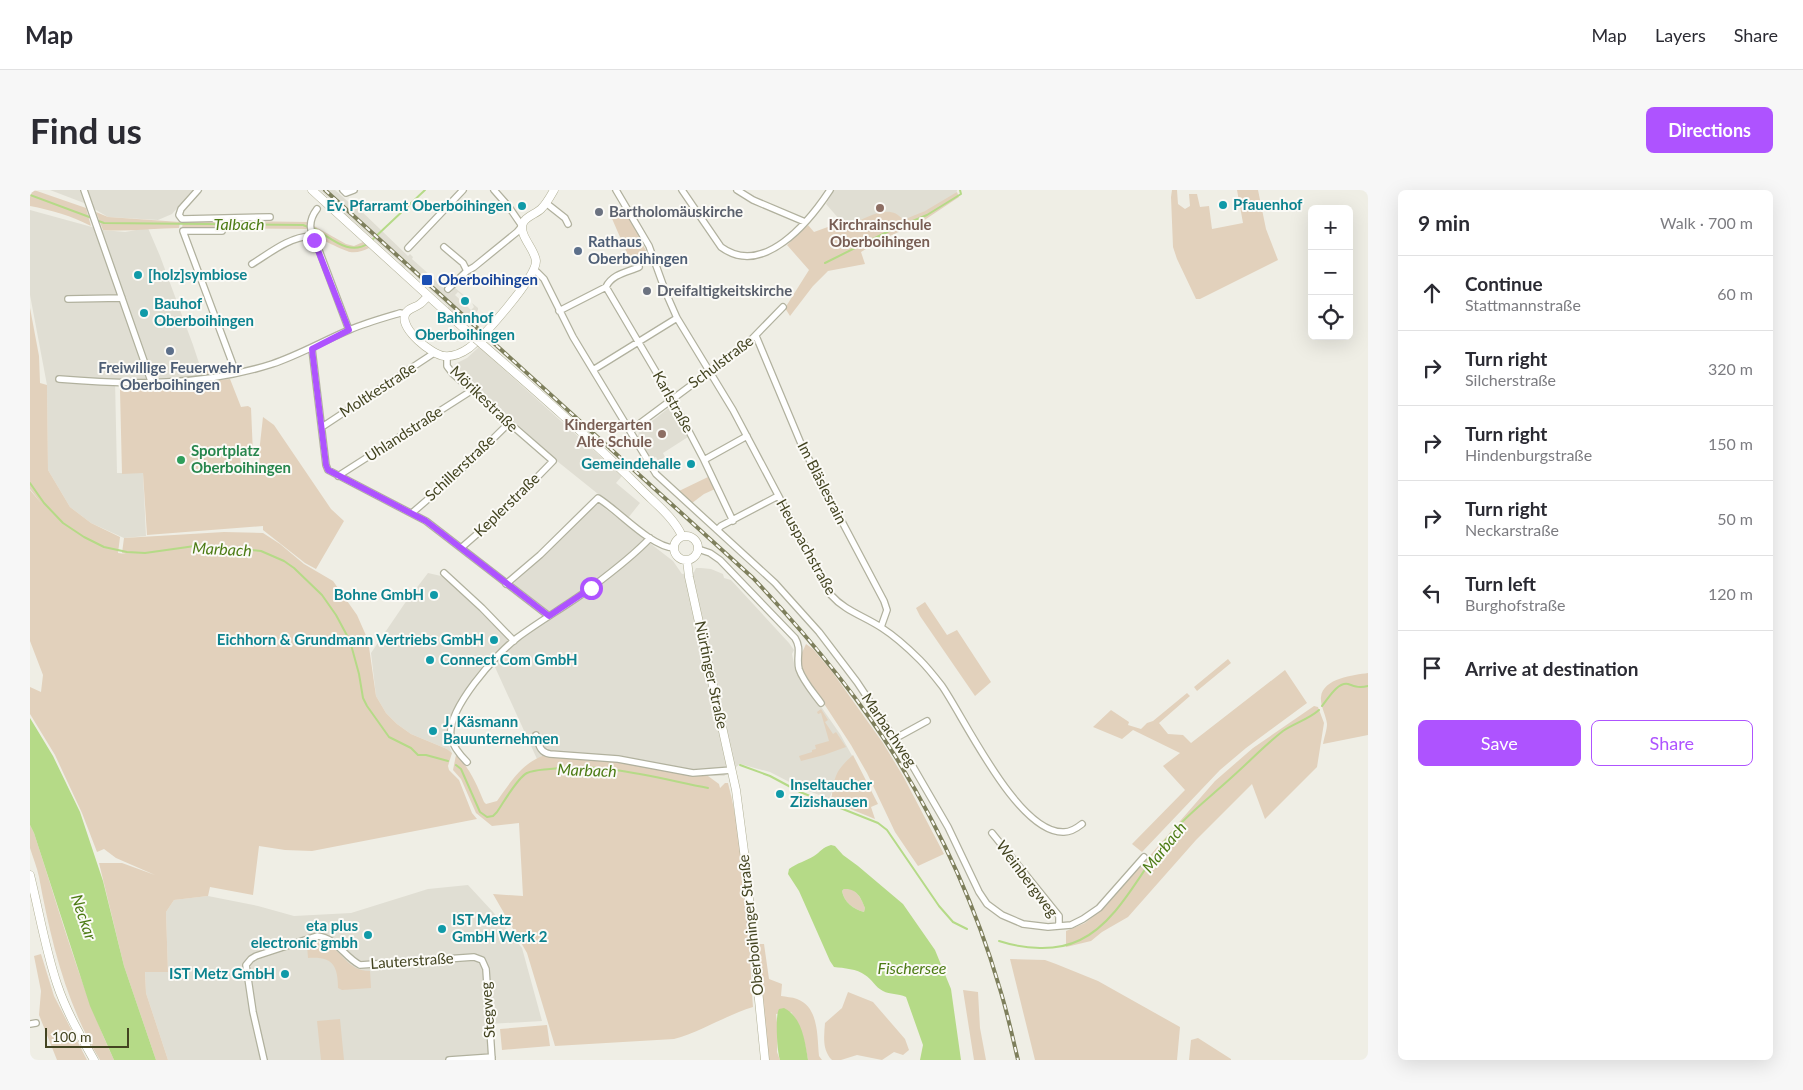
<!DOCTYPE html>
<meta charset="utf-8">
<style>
body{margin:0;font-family:Lato,sans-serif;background:#f7f7f7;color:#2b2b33}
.controls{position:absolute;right:15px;top:15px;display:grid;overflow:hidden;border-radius:8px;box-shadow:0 5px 20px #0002}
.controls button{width:45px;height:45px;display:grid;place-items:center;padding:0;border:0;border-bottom:1px solid #e1e1e2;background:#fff;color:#2b2b33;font:25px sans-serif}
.scale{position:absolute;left:15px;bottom:12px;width:84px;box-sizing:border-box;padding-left:5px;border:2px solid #434421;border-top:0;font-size:14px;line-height:18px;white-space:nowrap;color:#434421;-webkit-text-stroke:4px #fbfaf6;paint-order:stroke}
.stop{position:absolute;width:15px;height:15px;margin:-11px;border:4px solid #ae53ff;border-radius:50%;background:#fff}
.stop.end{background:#ae53ff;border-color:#fff;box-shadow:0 1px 5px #0008}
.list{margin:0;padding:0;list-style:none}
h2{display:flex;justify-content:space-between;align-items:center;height:65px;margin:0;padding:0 20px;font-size:21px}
h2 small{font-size:16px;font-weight:400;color:#7c7c81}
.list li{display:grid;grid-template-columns:32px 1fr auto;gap:15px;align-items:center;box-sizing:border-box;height:75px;padding:0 20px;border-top:1px solid #e1e1e2}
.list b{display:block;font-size:19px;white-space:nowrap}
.list p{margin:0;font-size:16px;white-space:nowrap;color:#7c7c81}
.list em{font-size:16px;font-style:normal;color:#7c7c81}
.actions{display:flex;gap:10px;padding:15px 20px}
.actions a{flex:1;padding:11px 0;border:1px solid #ae53ff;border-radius:8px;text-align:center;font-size:18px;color:#ae53ff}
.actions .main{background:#ae53ff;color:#fff}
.icon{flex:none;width:28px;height:28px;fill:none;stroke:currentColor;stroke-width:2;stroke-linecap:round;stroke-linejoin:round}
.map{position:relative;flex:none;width:1338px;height:870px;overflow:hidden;border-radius:8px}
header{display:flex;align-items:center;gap:30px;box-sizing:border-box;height:70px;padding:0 25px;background:#fff;border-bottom:1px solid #e1e1e2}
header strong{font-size:24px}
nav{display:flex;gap:28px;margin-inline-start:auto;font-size:18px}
.intro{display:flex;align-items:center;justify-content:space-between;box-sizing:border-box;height:120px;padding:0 30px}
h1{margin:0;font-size:35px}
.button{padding:12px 22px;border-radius:8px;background:#ae53ff;color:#fff;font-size:18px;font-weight:700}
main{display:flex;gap:30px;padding:0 30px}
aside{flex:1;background:#fff;border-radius:8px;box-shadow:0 5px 20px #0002}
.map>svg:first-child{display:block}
</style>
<header>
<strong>Map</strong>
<nav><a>Map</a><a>Layers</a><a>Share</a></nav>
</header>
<div class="intro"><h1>Find us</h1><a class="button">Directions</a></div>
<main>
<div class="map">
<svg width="1338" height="870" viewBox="0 0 1338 870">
<rect width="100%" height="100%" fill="#efeee5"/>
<path fill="#e0ded3" d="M20 0H164L142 24 128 30 78 27 54 13Z
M290 0H305L324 17 325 15 378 66 380 64 383 67 382 69 401 86H403V88L411 96 421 103 424 97 436 107 435 108 428 102 425 105 441 120 444 117 442 113 448 118V120L444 125 450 131 442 137 439 133 437 135 418 118V116L376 77 374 79 370 75 371 73 320 28 316 27 307 19 309 17Z
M804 0H927L926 6 873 32 817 38 796 14Z
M0 20 73 40 95 42 118 38 130 66 163 155 171 179H167V187L85 190 87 283H113L116 346 94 348 61 333 40 317 18 280 17 195 0 105Z
M449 157 592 286 586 293 610 313 598 328 507 255 508 253 424 177 425 174 437 168Z
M640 217 658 247 633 263 635 267 628 271 626 267 621 269 608 247 609 241Z
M568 313 643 371 652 384 664 382 666 378H671L681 379 693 384 694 388 701 390 759 453 764 460 762 464 765 478 769 485 810 544 825 571 805 595 799 609 769 597 740 582 710 574 694 586H663L507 569 464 475 488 451 524 425 484 394 485 389 519 360Z
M398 383 411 386 420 392 479 450 453 479 432 505 421 525 417 537 416 548 422 563 417 559 381 544 367 534 356 523 346 506 341 463 375 413Z
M438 695 463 722 492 758 512 831 458 834 461 870H138L116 803 115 781 138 782 136 722 144 710 178 706 228 716 264 726 321 723 398 699Z"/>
<path fill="#e2d1bc" d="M0 0H4L56 18 61 36C42 26 21 20 0 16Z
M1142 0H1147L1148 14 1155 19 1160 16 1159 4H1167L1170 17 1179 16 1182 39 1213 33 1207 0H1228L1236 39 1248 70 1170 109H1166L1147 69 1143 57 1141 7Z
M927 2 929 7 893 31 851 50 831 62 835 74 798 81 783 96 760 126 755 118 779 80 757 55 778 35 784 42 817 30 820 35C836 28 860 12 873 30L895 21Z
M583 18 588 28 596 24 613 50 611 52 621 69 603 77 580 24Z
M66 22 78 27 150 32 149 38C124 38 99 42 73 40Z
M214 31 278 32V39L152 38 153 32Z
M284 36 316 54 324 56 333 52 339 58C333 61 327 63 320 62 315 61 287 48 285 44 283 41 284 39 284 36Z
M0 118 9 166 10 193 17 195 18 280 40 317 61 333 90 347 88 363 96 364 92 363 94 348 194 342 233 343 250 354 274 374 303 391 327 425 338 450 346 506 356 523 367 534 381 544 417 559 422 563 418 576 419 580 429 590 442 623 447 629 282 661 255 660 229 656 223 705 180 697 178 706 144 710 136 722 138 782H115L116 803 138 870H126L94 776 69 673H92L125 685 86 668 74 659 67 662 52 623 25 565 0 524V497L11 502 13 485 0 451V300L12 314 0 299Z
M198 175 199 179 196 182 186 184 171 185V179Z
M200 189 211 217 218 216 221 218 223 264H210L211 278 229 277 230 280 229 263 233 227 244 235 301 319 314 331 286 379 275 373 233 340V336L117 345 113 283 92 284 90 200Z
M678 287 685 299 674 304 662 313 649 301Z
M895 412 917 445 927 440 961 492 945 506 890 426 886 418Z
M776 454 783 459 803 483 853 553 873 586 914 664 888 676 865 642 837 583 821 555 772 480 770 467Z
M1198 469 1201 473 1167 501 1164 497Z
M1255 480 1277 513 1216 558 1190 580 1112 662 1102 654 1155 600 1133 576 1150 563 1103 540 1092 549 1063 537 1081 520 1099 532 1098 535 1111 539 1117 533 1123 531 1157 503 1160 506 1129 533 1138 544 1153 545 1161 553Z
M1338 483V545L1293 554C1294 548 1297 540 1297 534 1296 525 1290 516 1291 507 1293 488 1324 485 1338 483Z
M1284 516 1288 517 1294 533 1287 577 1235 629 1222 594 1166 650 1098 727 1072 742 1061 751 1036 757V741L1055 733 1075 717 1185 591 1223 558Z
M791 519 798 530 795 532 803 544 806 542 816 557 794 565 771 571 769 566 782 562V560L786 559 785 555 799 551 791 523 788 524 787 522Z
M426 565C440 578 447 595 454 612L456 614 467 611C480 593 493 571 516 565L589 570 657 584 678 586 689 594 690 598 695 593H698C717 666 718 742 723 817 696 825 671 842 644 849L525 856 497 763 463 704 493 706 489 633 462 636 446 623 431 589 423 580Z
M823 565 848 614 841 617 845 629 801 611C805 586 804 582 823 565Z
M0 635 4 643C29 719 50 797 84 870H70C36 814 21 751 9 687 7 677 3 668 0 658 0 651 0 642 0 635Z
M820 698C828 702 832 710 835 718L834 722C823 719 814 712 812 701L814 699Z
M291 752C312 757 315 781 340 781L341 798 312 800 308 798C308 775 302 766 278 768L277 755Z
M727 754H734L739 789 752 794 751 806C756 807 762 807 767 809 789 817 787 846 789 866L792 870H778C775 852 772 837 761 822L746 824 748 841 747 862 750 870H738Z
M11 764 24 806 57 870H27L9 825 11 801 4 766Z
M980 769 1015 770 1026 774 1068 791 1150 837 1147 870H1005Z
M933 800 948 802 950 838 956 870H944Z
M818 802 843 812 875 849 879 860 873 865 864 862 852 870 827 865 811 870H802C792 860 794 846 795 833L812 818Z
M310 829 314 870H291L287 831Z
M517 835 520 856 472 860 470 839Z
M1168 848 1201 869V870H1159L1161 850Z"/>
<path fill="#b5da87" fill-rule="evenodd" d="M0 528 23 566 50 622 73 691 94 776 126 870H84L60 816 4 643 0 635Z
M801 655 805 656 813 665 828 676 873 714 905 760 921 799 931 870H890L893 855 876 807C868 803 860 805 853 801 845 797 842 789 835 785 827 779 814 778 804 777L800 771 769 701 758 684 759 679C767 673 776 671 784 666 790 662 793 657 801 655ZM814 699C827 698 831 708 835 718L834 722C823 719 814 712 812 701Z
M754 818C772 827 775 851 778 870H750C747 862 745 825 749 819Z"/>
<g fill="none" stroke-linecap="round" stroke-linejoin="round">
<path stroke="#b5da87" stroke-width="2" d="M0 5 62 28
M66 30 74 33 273 35 278 37
M283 38C301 47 318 67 339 53
M342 50 395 0
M795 73 859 41 897 25 931 4 930 0
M0 293 14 313 33 333 54 347 74 357 97 362 115 363 172 355 231 361 254 371 264 378 292 405 306 425 320 451 329 484 333 508 337 516 359 547 381 558 388 565H396L418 571
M1292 516C1298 509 1307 492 1318 494 1326 497 1330 498 1338 496
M426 575 431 579 450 622 457 627 463 626 467 622C474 612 487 588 497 583 504 580 512 580 520 579 573 572 626 588 678 598
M710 575 740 586 770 602 848 633 857 640 909 716 923 732 937 739
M969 751C994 759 1026 762 1050 750 1084 734 1106 691 1127 662 1146 633 1177 610 1202 587 1219 572 1235 555 1253 541 1265 533 1279 529 1289 520"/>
<g stroke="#b1b19e" stroke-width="8">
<path id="street" d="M54 0 121 191
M168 0 151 19 149 25 152 29 240 27
M313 0 316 3 324 0
M586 0 619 56 636 103 647 128 703 220 801 405C815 421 834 426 852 438 866 447 878 458 890 470 898 478 905 487 912 496 935 529 988 644 1034 642 1040 642 1047 638 1052 634
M652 0 691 57C733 88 779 32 800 0
M707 0 723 10 775 32
M516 13 535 28 538 34
M287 19C277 32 280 42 287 55L319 140
M192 41H153L206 183
M414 57 433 73 437 81
M378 58 433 0
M222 74C240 63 259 47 281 46
M503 81 507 82 514 89 543 147 626 284 745 393 789 442 827 492 882 575 918 637 949 702 957 714 972 725 993 734 1018 737 1041 735 1053 729 1069 718 1114 667
M576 97 642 209 674 270 703 331
M418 99 437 81 444 77 487 42 492 36 479 17 464 0
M38 109 92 108
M529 121 576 97C582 84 598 82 609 77
M726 146 772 256 854 411 857 420 851 437
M282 159 296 275 298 280 396 331 519 426
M417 166V176L423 184 523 271 477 318 431 358
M563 180 647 128
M29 189C100 195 174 196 242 174 269 165 293 151 319 140 335 133 353 128 370 123L375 124
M292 237 404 163
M601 240 718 153 753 117
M674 270 717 246
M308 286 441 201
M382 323 427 284 478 234
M688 339 691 336 748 306
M668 359 680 363 690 370 765 448C772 459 766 467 769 479 773 491 783 502 791 513
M414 383 452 418 484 451
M476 394 510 365 568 308C589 321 621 357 644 358
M506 545C509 554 509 562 520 564L588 569 663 583 702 580
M866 548 897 531
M437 572C430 565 423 557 421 547 416 520 466 464 487 448 511 430 538 415 562 397 582 382 603 366 620 348
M962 643 1029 726V736
M0 834 6 833
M234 870 223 822 216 775 221 769 226 766 287 746C307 748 314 767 330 775L444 767 452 770 456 779 462 870
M419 870 462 867"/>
</g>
<g stroke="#b1b096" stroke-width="9">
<path id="secondary" d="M282 0 438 142
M398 106C395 109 393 112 390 114 385 118 377 118 375 125 370 139 402 165 414 166 423 167 432 163 439 158 453 147 506 88 506 71 505 59 488 45 493 33 496 26 506 24 511 19 517 13 520 7 524 0
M452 154C506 201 561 249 612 300 626 314 644 328 652 346
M644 358a12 12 0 1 1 24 0a12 12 0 1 1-24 0Z
M657 370 659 387 706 600 715 669 735 870
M0 685C9 721 15 758 27 794 36 821 50 845 64 870"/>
</g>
<use href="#street" stroke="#fff" stroke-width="5.5"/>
<use href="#secondary" stroke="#fff" stroke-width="8"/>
<g stroke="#7e7f5c" stroke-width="4">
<path id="rail" d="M295 0 723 388C776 444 826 503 867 569 910 639 946 717 969 796 977 821 982 845 988 870"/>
</g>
<use href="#rail" stroke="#fbfaf6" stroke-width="2" stroke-dasharray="5.5" stroke-linecap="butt"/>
<g stroke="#b1b096" stroke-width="9" stroke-linecap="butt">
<path id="secondary-bridge" d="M438 142 452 154"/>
</g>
<use href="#secondary-bridge" stroke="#fff" stroke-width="8"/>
</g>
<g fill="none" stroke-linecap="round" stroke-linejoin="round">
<path stroke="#ae53ff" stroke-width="6" d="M284 50 319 140 282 159 296 275 298 280 396 331 519 426 561 398"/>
</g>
<g fill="#0f9aa8" stroke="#fbfaf6" stroke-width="2">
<circle cx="1193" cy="15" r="5"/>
<circle cx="492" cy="16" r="5"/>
<circle cx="108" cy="85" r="5"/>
<circle cx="435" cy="111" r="5"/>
<circle cx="114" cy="123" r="5"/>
<circle cx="661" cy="274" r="5"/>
<circle cx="404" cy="405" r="5"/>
<circle cx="464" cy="450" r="5"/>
<circle cx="400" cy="470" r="5"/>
<circle cx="403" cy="541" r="5"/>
<circle cx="750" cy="604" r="5"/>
<circle cx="412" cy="739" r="5"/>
<circle cx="338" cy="745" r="5"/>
<circle cx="255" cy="784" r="5"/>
</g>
<g fill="#8d6e63" stroke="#fbfaf6" stroke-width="2">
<circle cx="850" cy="18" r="5"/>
<circle cx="632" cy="244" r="5"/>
</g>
<g fill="#6b7280" stroke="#fbfaf6" stroke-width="2">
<circle cx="569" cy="22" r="5"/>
<circle cx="617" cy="101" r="5"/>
</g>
<g fill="#5c6f8a" stroke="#fbfaf6" stroke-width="2">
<circle cx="548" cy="61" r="5"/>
<circle cx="140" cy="161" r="5"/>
</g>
<rect fill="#1a4fb4" stroke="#fbfaf6" stroke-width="2" x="391" y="84" width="12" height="12" rx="2.5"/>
<circle fill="#2e9e5b" stroke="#fbfaf6" stroke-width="2" cx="151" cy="270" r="5"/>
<g text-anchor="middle" stroke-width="4" stroke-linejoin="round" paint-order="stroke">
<g font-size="15" font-weight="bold" fill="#0d838f" stroke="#fbfaf6" text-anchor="start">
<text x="1203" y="20">Pfauenhof</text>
<text x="482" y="21" text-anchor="end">Ev. Pfarramt Oberboihingen</text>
<text x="118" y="90">[holz]symbiose</text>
<text x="124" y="119">Bauhof<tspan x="124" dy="17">Oberboihingen</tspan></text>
<text x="435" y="133" text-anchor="middle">Bahnhof<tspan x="435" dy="17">Oberboihingen</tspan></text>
<text x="651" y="279" text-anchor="end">Gemeindehalle</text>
<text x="394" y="410" text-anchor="end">Bohne GmbH</text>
<text x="454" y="455" text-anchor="end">Eichhorn &amp; Grundmann Vertriebs GmbH</text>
<text x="410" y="475">Connect Com GmbH</text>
<text x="413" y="537">J. Käsmann<tspan x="413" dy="17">Bauunternehmen</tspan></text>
<text x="760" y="600">Inseltaucher<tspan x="760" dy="17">Zizishausen</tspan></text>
<text x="422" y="735">IST Metz<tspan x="422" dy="17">GmbH Werk 2</tspan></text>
<text x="328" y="741" text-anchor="end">eta plus<tspan x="328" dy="17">electronic gmbh</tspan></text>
<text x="245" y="789" text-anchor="end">IST Metz GmbH</text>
</g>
<g font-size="15" font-weight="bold" fill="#5b616d" stroke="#fbfaf6" text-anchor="start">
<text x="579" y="27">Bartholomäuskirche</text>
<text x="627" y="106">Dreifaltigkeitskirche</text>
</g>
<g font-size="15" font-weight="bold" fill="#785e54" stroke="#fbfaf6">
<text x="850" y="40">Kirchrainschule<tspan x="850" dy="17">Oberboihingen</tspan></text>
<text x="622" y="240" text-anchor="end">Kindergarten<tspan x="622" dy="17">Alte Schule</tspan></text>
</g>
<g font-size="15" font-weight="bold" fill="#4e5e75" stroke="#fbfaf6" text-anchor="start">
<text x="558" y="57">Rathaus<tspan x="558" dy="17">Oberboihingen</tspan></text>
<text x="140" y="183" text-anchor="middle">Freiwillige Feuerwehr<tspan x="140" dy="17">Oberboihingen</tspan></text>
</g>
<g font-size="15" font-weight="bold" fill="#164399" stroke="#fbfaf6" text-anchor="start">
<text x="408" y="95">Oberboihingen</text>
</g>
<g font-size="15" fill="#434421" stroke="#fbfaf6">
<text transform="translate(691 172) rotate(-37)" y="5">Schulstraße</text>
<text transform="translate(348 200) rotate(-33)" y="5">Moltkestraße</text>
<text transform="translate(454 209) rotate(44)" y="5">Mörikestraße</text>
<text transform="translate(643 212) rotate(61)" y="5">Karlstraße</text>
<text transform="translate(374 244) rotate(-33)" y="5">Uhlandstraße</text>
<text transform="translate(430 278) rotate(-43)" y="5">Schillerstraße</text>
<text transform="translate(792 293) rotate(63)" y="5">Im Bläslesrain</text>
<text transform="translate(477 315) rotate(-44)" y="5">Keplerstraße</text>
<text transform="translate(776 357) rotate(61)" y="5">Heuspachstraße</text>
<text transform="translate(681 485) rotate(78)" y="5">Nürtinger Straße</text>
<text transform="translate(859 540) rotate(56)" y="5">Marbachweg</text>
<text transform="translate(997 689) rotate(53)" y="5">Weinbergweg</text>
<text transform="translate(721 735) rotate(-96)" y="5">Oberboihinger Straße</text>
<text transform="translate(382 771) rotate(-4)" y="5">Lauterstraße</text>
<text transform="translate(458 820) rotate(-94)" y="5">Stegweg</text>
</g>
<g font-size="15" font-weight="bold" fill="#27864d" stroke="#fbfaf6" text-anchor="start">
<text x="161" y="266">Sportplatz<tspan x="161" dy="17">Oberboihingen</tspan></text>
</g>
<g font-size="16" font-style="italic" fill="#4c7b14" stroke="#fbfaf6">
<text x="209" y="40">Talbach</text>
<text transform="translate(192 359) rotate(3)" y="6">Marbach</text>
<text transform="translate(557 580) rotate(2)" y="6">Marbach</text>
<text transform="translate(1134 657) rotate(-51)" y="6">Marbach</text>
<text transform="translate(54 727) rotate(71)" y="6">Neckar</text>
<text x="882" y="784">Fischersee</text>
</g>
</g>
</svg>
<div class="controls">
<button>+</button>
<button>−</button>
<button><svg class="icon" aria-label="locate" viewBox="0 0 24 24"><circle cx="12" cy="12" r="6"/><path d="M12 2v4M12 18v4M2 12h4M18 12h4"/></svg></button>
</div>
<div class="scale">100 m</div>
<div class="stop" style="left:561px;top:398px"></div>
<div class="stop end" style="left:284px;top:50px"></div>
</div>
<aside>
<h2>9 min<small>Walk · 700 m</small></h2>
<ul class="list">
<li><svg class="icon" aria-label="ahead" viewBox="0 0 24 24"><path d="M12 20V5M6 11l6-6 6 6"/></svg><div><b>Continue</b><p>Stattmannstraße</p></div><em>60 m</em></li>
<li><svg class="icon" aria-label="right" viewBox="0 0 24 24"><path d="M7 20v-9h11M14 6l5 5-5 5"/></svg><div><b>Turn right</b><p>Silcherstraße</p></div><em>320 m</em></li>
<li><svg class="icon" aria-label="right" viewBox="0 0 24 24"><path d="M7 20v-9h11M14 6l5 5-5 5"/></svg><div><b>Turn right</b><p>Hindenburgstraße</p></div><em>150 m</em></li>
<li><svg class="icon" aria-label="right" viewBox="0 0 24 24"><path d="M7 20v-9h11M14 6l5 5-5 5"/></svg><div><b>Turn right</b><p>Neckarstraße</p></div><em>50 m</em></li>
<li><svg class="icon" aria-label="left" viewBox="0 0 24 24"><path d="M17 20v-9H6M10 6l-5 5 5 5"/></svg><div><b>Turn left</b><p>Burghofstraße</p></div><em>120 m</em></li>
<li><svg class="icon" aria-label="arrive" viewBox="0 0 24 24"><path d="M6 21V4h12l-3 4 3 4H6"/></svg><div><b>Arrive at destination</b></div></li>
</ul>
<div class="actions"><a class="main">Save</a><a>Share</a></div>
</aside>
</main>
